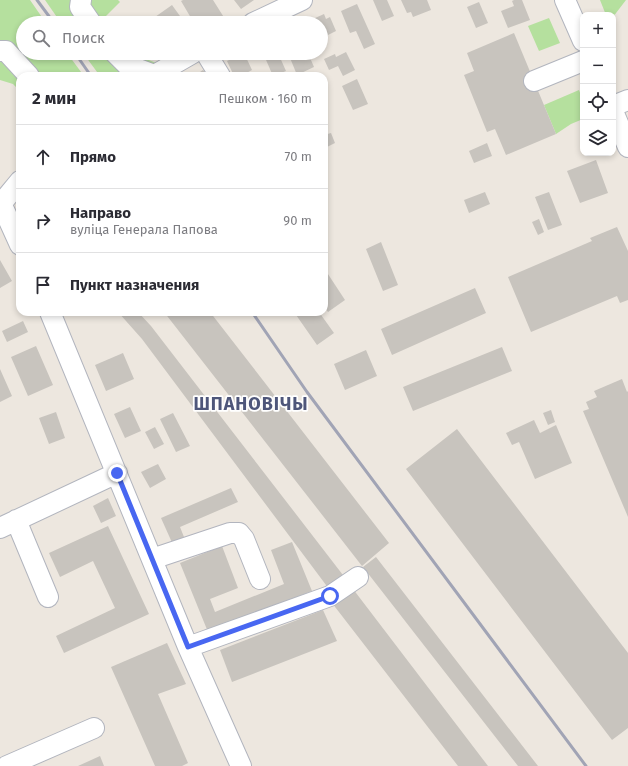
<!DOCTYPE html>
<html lang="ru">
<meta charset="utf-8">
<style>
body{margin:0;font-family:"Fira Sans",sans-serif;background:#f2f2f3;color:#2b2b33}
.controls{position:absolute;right:12px;top:12px;display:grid;overflow:hidden;border-radius:8px;box-shadow:0 2px 6px #0003}
.controls button{width:36px;height:36px;display:grid;place-items:center;padding:0;border:0;border-bottom:1px solid #e1e1e2;background:#fff;color:#2b2b33;font:20px sans-serif}
.stop{position:absolute;width:12px;height:12px;margin:-9px;border:3px solid #4867f1;border-radius:50%;background:#fff}
.stop.end{background:#4867f1;border-color:#fff;box-shadow:0 1px 4px #0008}
.list{margin:0;padding:0;list-style:none}
h2{display:flex;justify-content:space-between;align-items:center;height:52px;margin:0;padding:0 16px;font-size:17px}
h2 small{font-size:13px;font-weight:400;color:#7c7c81}
.list li{display:grid;grid-template-columns:26px 1fr auto;gap:12px;align-items:center;box-sizing:border-box;height:64px;padding:0 16px;border-top:1px solid #e1e1e2}
.list b{display:block;font-size:15px;white-space:nowrap}
.list p{margin:0;font-size:13px;white-space:nowrap;color:#7c7c81}
.list em{font-size:13px;font-style:normal;color:#7c7c81}
.icon{flex:none;width:22px;height:22px;fill:none;stroke:currentColor;stroke-width:2;stroke-linecap:round;stroke-linejoin:round}
.map{position:relative;flex:none;width:628px;height:766px;overflow:hidden}
.search{position:absolute;background:#fff;box-shadow:0 2px 6px #0003;left:16px;top:16px;width:312px;height:44px;display:flex;align-items:center;gap:10px;box-sizing:border-box;padding:0 14px;border-radius:22px;color:#7c7c81;font-size:15px}
.panel{position:absolute;background:#fff;box-shadow:0 2px 6px #0003;left:16px;top:72px;width:312px;height:244px;border-radius:12px}
.map>svg:first-child{display:block}
</style>
<div class="map">
<svg width="628" height="766" viewBox="0 0 628 766">
<rect width="100%" height="100%" fill="#ede7df"/>
<path fill="#b5e09e" d="M0 0H30L46 23H23V53H67L84 76H20V91L13 84 0 80Z
M45 0H118L120 2 104 18 108 23H61Z
M600 0H626L613 17V15H606Z
M549 18 560 43 539 51 528 26Z
M83 53H132L156 63 132 76H100Z
M579 90 583 101V119L571 124 556 134 544 105Z"/>
<path fill="#c8c4be" d="M183 0H213L225 19 218 23H194L181 1Z
M234 0H254L241 9Z
M373 0H387L394 16 382 21Z
M401 0H427L431 10 413 17 411 12 407 13Z
M514 0H522L530 20 508 28 501 11 514 6 512 1Z
M479 2 488 23 476 28 467 7Z
M357 4 375 44 364 49 356 31 350 33 341 11Z
M172 5 185 23H159L155 17Z
M324 14 326 19 330 17 336 31 322 38 321 23H315L313 19Z
M514 33 556 134 506 155 495 129 487 132 464 75 474 71 467 53Z
M346 52 355 70 343 76 338 66 329 70 324 59 335 54 336 57Z
M244 53 252 70 241 76H234L227 61Z
M263 53H278L286 71 273 76Z
M288 53H308L314 67 297 75Z
M203 70 208 76H194Z
M357 79 368 104 353 110 342 86Z
M331 133 335 143 327 147 324 140V135Z
M487 143 492 156 474 163 469 151Z
M596 160 608 193 580 203 567 171Z
M485 192 490 204 469 213 464 200Z
M549 192 562 225 548 230 535 197Z
M539 219 544 232 538 235 532 222Z
M617 227 628 251V300L620 303 617 296 531 332 508 277 592 241 590 238Z
M381 242 398 285 383 291 366 249Z
M0 260 12 281 0 288Z
M324 268 345 300 328 312 324 306Z
M475 288 486 313 392 355 381 329Z
M118 312H138L151 326 346 579 329 589 142 339Z
M164 312H210L389 543 362 566Z
M294 312H319L334 333 317 345Z
M23 321 28 332 7 342 2 331Z
M36 346 53 385 28 396 11 357Z
M502 347 512 371 413 411 403 387Z
M366 350 377 376 345 390 334 364Z
M123 353 134 379 106 391 95 365Z
M0 369 12 396 0 402Z
M622 379 627 392 628 391V517L583 411 589 409 586 402 597 397 594 391Z
M130 407 141 431 125 438 114 414Z
M551 410 555 422 548 425 543 413Z
M56 412 65 438 49 444 39 418Z
M173 413 190 446 176 452 160 419Z
M534 420 540 433 556 425 572 463 535 479 519 442 512 445 506 433Z
M155 427 164 444 154 449 145 432Z
M457 429 628 653V728L612 740 406 469Z
M158 464 166 479 150 488 141 472Z
M231 488 238 502 180 527 186 542 174 547 161 518Z
M108 498 116 516 101 523 93 506Z
M108 526 149 614 64 653 56 636 115 608 93 561 60 577 49 553Z
M292 542 312 591 208 632 180 563 222 546 238 588 210 599 215 612 284 584 271 550Z
M376 557 538 766H518L363 567Z
M353 589 488 766H458L332 603Z
M323 610 337 641 232 682 220 650Z
M167 643 186 684 158 694 188 763 182 766H155L111 667Z
M100 756 104 766H78Z"/>
<g fill="none" stroke-linecap="round" stroke-linejoin="round">
<g stroke="#b2b5be" stroke-width="22">
<path id="minor" d="M81 0 80 7 91 23
M565 0 583 41
M253 23 302 0
M0 51H6L29 76
M115 53 127 65 154 75
M206 53 220 76
M153 76 193 53
M534 81 583 61
M613 106 628 100
M613 111 628 147
M1 203 20 245
M0 205 20 181
M50 312 188 647 241 766
M16 520 48 597
M0 528 117 473
M152 559 230 533H239L244 539 260 579
M188 647 330 596 358 577
M7 766 94 728"/>
</g>
<use href="#minor" stroke="#fff" stroke-width="20"/>
<path stroke="#a1a4b5" stroke-width="3" d="M37 0 54 23
M75 53 91 76
M252 312 307 392 586 766"/>
</g>
<g fill="none" stroke-linecap="round" stroke-linejoin="round">
<path stroke="#4867f1" stroke-width="5" d="M117 473 188 647 330 596"/>
</g>
<g text-anchor="middle" stroke-width="3.5" stroke-linejoin="round" paint-order="stroke">
<g font-size="18" font-weight="bold" letter-spacing="1" fill="#4e567a" stroke="#fff">
<text x="251" y="410">ШПАНОВІЧЫ</text>
</g>
</g>
</svg>
<div class="controls">
<button>+</button>
<button>−</button>
<button><svg class="icon" aria-label="locate" viewBox="0 0 24 24"><circle cx="12" cy="12" r="6"/><path d="M12 2v4M12 18v4M2 12h4M18 12h4"/></svg></button>
<button><svg class="icon" aria-label="layers" viewBox="0 0 24 24"><path d="M12 4l9 5-9 5-9-5zM3 14l9 5 9-5"/></svg></button>
</div>
<div class="stop" style="left:330px;top:596px"></div>
<div class="stop end" style="left:117px;top:473px"></div>
<div class="search"><svg class="icon" aria-label="search" viewBox="0 0 24 24"><circle cx="10" cy="10" r="6"/><path d="M15 15l6 6"/></svg>Поиск</div>
<section class="panel">
<h2>2 мин<small>Пешком · 160 m</small></h2>
<ul class="list">
<li><svg class="icon" aria-label="ahead" viewBox="0 0 24 24"><path d="M12 20V5M6 11l6-6 6 6"/></svg><div><b>Прямо</b></div><em>70 m</em></li>
<li><svg class="icon" aria-label="right" viewBox="0 0 24 24"><path d="M7 20v-9h11M14 6l5 5-5 5"/></svg><div><b>Направо</b><p>вуліца Генерала Папова</p></div><em>90 m</em></li>
<li><svg class="icon" aria-label="arrive" viewBox="0 0 24 24"><path d="M6 21V4h12l-3 4 3 4H6"/></svg><div><b>Пункт назначения</b></div></li>
</ul>
</section>
</div>
